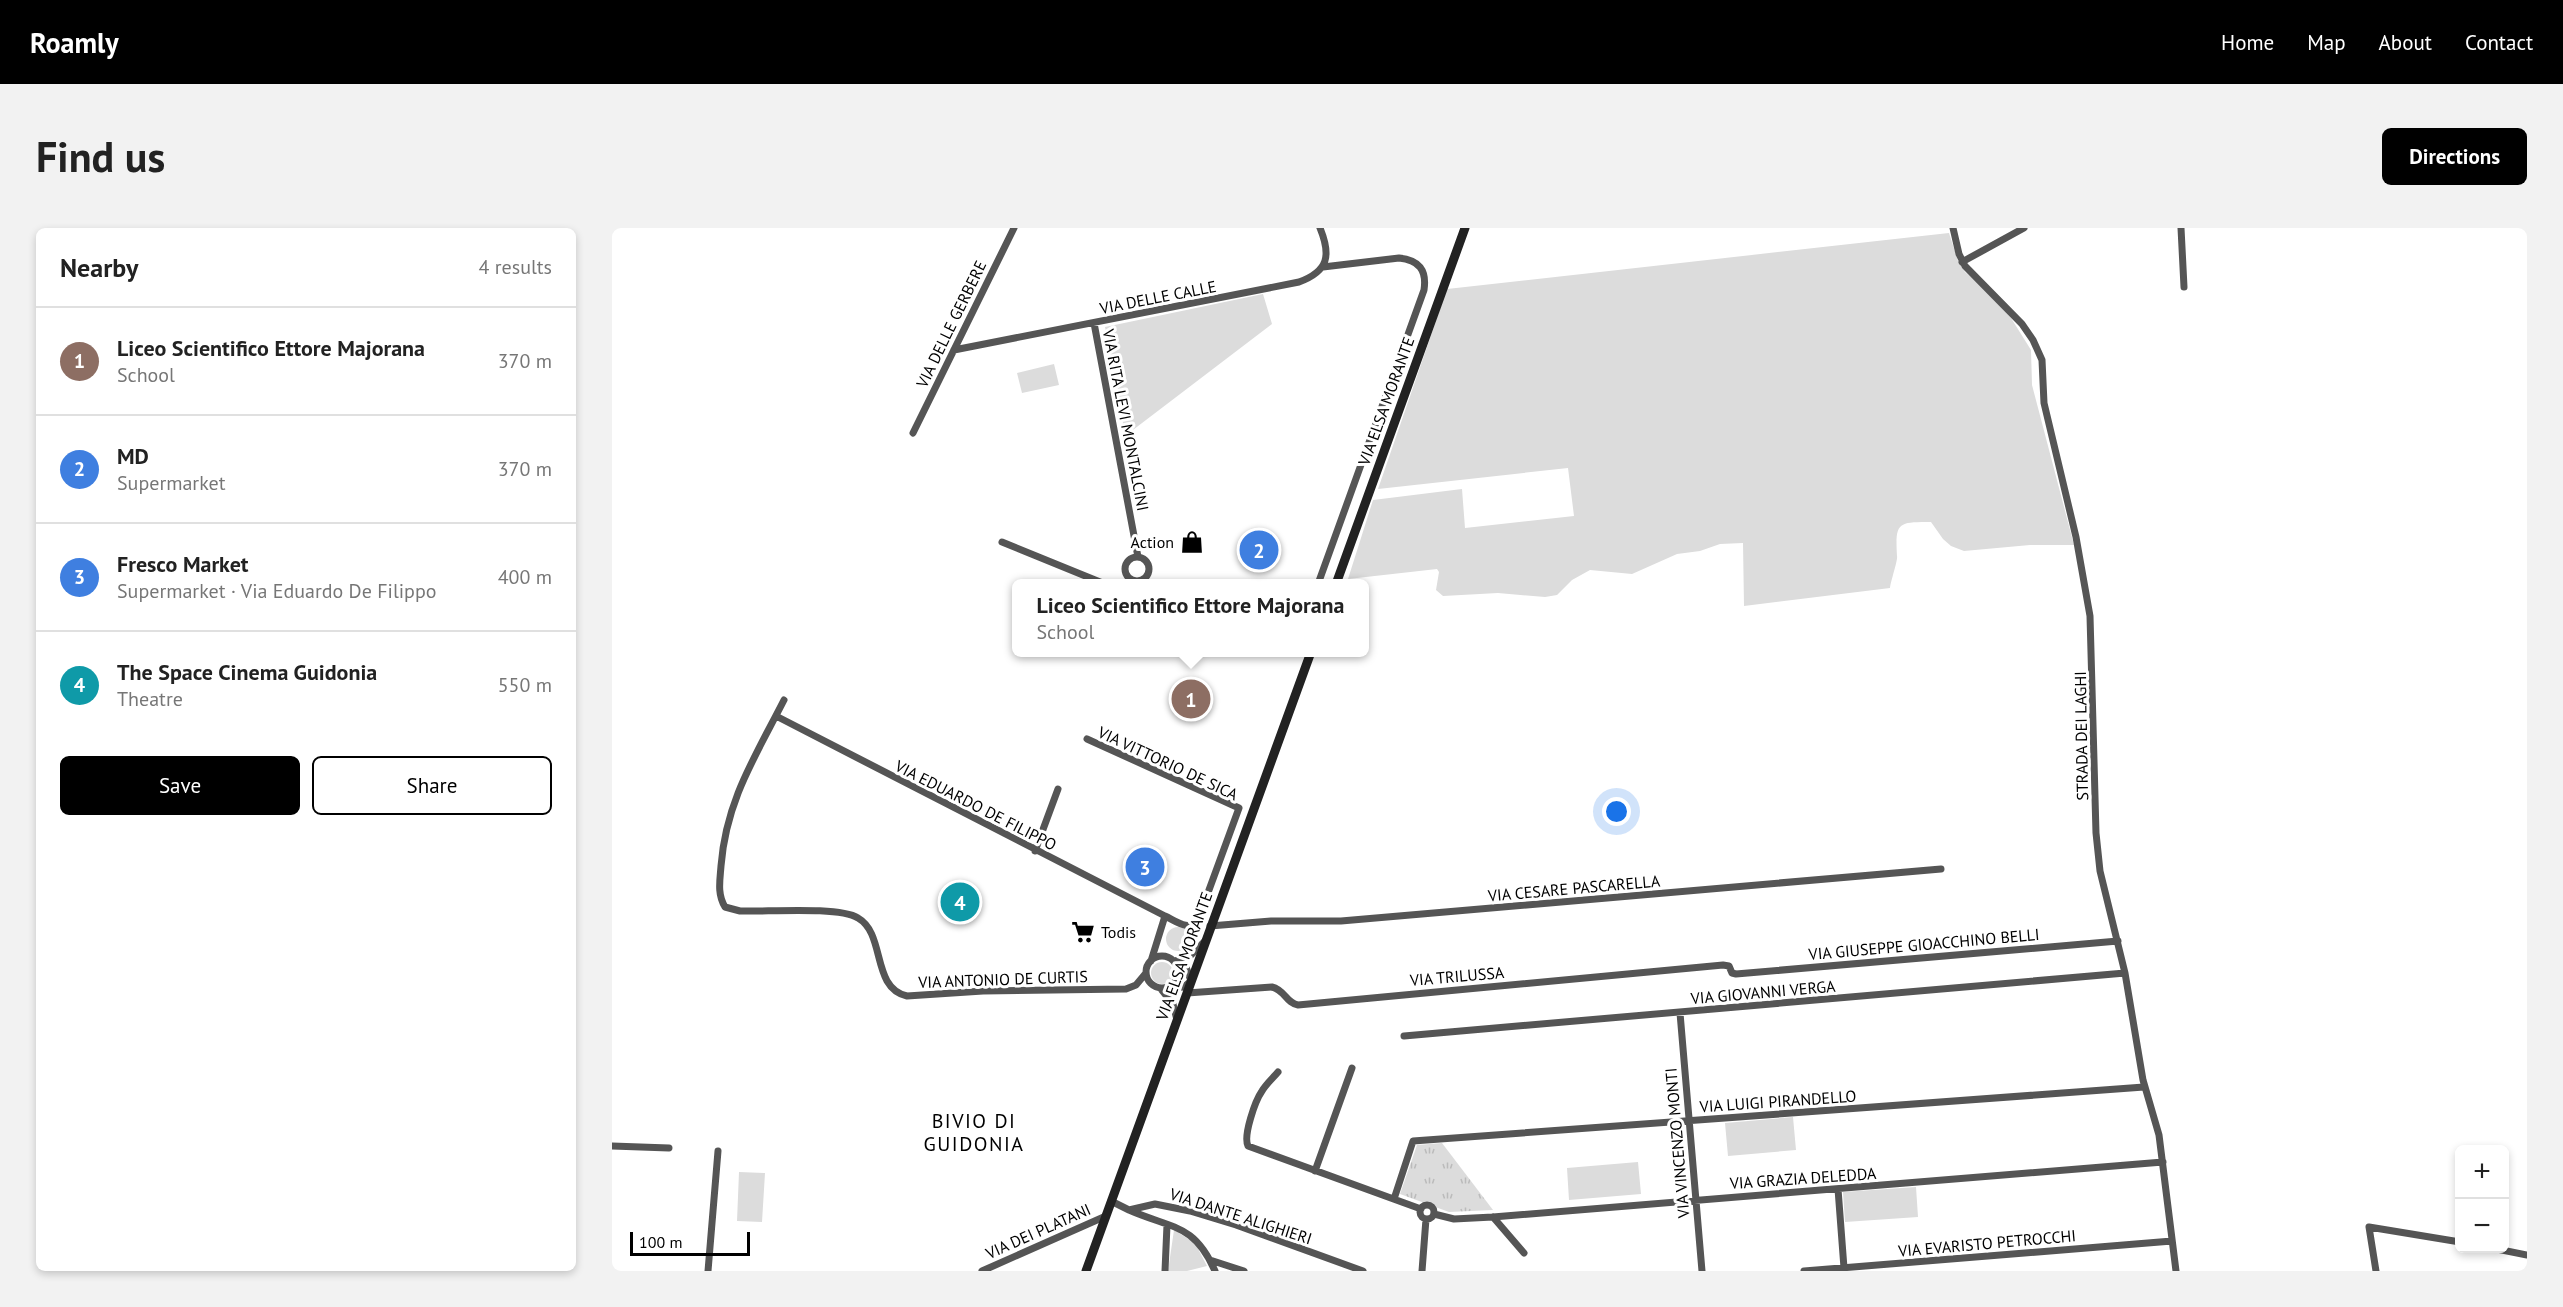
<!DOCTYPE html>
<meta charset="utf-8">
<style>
body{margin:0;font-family:"PT Sans",sans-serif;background:#f2f2f2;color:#222}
.controls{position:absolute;right:18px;bottom:18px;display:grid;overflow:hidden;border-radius:9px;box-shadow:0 3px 9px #0003}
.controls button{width:54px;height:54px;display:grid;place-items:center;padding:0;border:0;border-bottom:2px solid #e0e0e0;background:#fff;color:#222;font:30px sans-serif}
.scale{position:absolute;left:18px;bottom:15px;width:120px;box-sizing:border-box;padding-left:6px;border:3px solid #000;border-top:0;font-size:16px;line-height:21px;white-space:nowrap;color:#000;-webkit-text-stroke:4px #fff;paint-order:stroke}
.you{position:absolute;left:1005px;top:584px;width:21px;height:21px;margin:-15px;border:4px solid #fff;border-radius:50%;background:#1a73e8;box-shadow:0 0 0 9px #1a73e833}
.badge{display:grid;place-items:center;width:39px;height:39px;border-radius:50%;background:#000;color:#fff;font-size:20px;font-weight:700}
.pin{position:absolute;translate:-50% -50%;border:3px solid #fff;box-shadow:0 2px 6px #0006}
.popup{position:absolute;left:400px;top:351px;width:357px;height:78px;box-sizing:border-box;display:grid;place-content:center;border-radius:9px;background:#fff;filter:drop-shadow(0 2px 4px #0005);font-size:20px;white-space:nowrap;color:#767676}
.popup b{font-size:22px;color:#222}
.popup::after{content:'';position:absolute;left:50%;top:100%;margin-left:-12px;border:12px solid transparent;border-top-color:#fff}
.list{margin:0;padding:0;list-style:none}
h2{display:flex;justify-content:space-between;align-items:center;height:78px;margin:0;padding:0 24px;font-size:26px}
h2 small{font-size:20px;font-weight:400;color:#767676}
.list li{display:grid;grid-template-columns:39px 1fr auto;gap:18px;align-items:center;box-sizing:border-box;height:108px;padding:0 24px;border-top:2px solid #e0e0e0}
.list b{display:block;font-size:22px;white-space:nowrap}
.list p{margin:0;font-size:20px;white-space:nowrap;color:#767676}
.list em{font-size:20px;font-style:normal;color:#767676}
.actions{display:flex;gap:12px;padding:18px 24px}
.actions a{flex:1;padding:14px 0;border:2px solid #000;border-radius:9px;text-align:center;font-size:21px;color:#000}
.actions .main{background:#000;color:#fff}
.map{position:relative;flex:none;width:1915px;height:1043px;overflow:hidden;border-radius:9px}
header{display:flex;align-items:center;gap:36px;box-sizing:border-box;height:84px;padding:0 30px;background:#000;color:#fff}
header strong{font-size:28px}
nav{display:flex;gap:33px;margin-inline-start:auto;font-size:21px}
.intro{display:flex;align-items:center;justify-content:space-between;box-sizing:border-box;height:144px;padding:0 36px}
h1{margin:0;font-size:42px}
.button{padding:15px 27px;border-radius:9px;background:#000;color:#fff;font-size:21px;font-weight:700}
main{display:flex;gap:36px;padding:0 36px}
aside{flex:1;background:#fff;border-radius:9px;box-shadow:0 3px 9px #0003}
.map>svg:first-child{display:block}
</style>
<header>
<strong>Roamly</strong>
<nav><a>Home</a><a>Map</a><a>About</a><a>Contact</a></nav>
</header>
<div class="intro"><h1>Find us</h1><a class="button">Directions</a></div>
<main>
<aside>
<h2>Nearby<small>4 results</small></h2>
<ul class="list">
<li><span class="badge" style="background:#8d6e63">1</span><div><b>Liceo Scientifico Ettore Majorana</b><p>School</p></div><em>370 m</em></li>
<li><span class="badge" style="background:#3f7fe0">2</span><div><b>MD</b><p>Supermarket</p></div><em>370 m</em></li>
<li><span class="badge" style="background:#3f7fe0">3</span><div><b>Fresco Market</b><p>Supermarket · Via Eduardo De Filippo</p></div><em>400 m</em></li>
<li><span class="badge" style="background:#0f9aa8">4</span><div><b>The Space Cinema Guidonia</b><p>Theatre</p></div><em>550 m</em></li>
</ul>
<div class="actions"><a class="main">Save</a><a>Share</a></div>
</aside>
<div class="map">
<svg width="1915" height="1043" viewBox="0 0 1915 1043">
<defs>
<pattern id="park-tufts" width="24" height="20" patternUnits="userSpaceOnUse" patternTransform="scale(1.5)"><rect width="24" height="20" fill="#dcdcdc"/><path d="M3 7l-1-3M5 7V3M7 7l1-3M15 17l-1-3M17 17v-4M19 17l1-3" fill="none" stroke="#bbb"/></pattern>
</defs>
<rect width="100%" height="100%" fill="#fff"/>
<path fill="#dcdcdc" d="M1337 5 1346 33 1353 44 1372 60 1399 90 1419 122 1420 157 1462 317H1418L1352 323 1339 318 1331 311 1319 294C1286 294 1283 294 1285 328 1286 332 1279 352 1278 360L1132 378 1131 315 1108 316 1088 323 1065 326 1020 346 978 342 960 352 945 367 933 369 886 365 831 368 824 362 827 344 825 341 736 351 761 272 850 261 853 300 962 288 956 240 766 261 835 61Z
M651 66 660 96 513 208 505 157 493 99Z
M442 136 447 157 410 165 405 145Z
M554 711a12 12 0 1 1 24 0a12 12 0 1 1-24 0Z
M539 745a11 11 0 1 1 22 0a11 11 0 1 1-22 0Z
M1181 889 1184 922 1116 928 1113 895Z
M1026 934 1029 966 957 972 955 940Z
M127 944 153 945 150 994 125 993Z
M1304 959 1306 989 1233 994 1231 964Z
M562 1002 583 1015 595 1038 575 1043H556Z"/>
<path fill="url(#park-tufts)" d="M830 915 881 982 837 984 788 966 805 917Z"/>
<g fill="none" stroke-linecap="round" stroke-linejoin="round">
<path stroke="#555" stroke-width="7" d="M1341 0 1347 26 1353 38 1410 96 1421 112 1430 132 1432 175 1464 309 1478 388 1484 605 1488 643 1513 745 1531 852 1547 907 1564 1043
M1569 0 1572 59
M1350 34 1412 0
M482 95 526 329
M342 122 687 54C717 43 719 27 708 0
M301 205 402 0
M390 314 493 356
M513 341a12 12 0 1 1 24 0a12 12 0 1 1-24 0Z
M506 356 520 352
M706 356 812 62C815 42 807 32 787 30L711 39
M172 472C143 529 114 573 109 638 108 652 105 666 113 679L128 683C154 684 227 678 246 690 274 706 259 760 295 768L371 763 514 761 524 757 534 745
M164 488 553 688
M475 511 627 580 586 692C577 704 564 693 553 688L539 733
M423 623 446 561
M598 698 659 693H729L1329 641
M534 744a16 16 0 1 1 32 0a16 16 0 1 1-32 0Z
M563 733 579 727 592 714
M556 760 572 759 579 753 574 739 562 733
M549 761 561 776 565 792
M575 765 660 759C673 762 674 775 686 777L1111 737 1117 738 1120 745 1124 746 1506 713
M1068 785 1090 1043
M792 808 1513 745
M666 844C661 850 654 856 650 863 643 873 631 908 636 918L809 981
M0 918 57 920
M703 943 740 840
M1226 961 1232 1040
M782 971 801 913 1532 859
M499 973 517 982 543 976 578 983 624 997 751 1043
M808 984a7 7 0 1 1 14 0a7 7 0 1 1-14 0Z
M517 982C560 1001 582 995 603 1043
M822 986 842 991 881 989 1551 934
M881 989 912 1025
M1880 1020 1915 1027
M598 1032 632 1043
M96 1043 106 923
M370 1043 494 988
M553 1043 555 997
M810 1043 814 991
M1192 1043 1560 1013
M1764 1043 1757 999 1848 1014"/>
<path stroke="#222" stroke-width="9" d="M724 356 853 0
M474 1043 699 424"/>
</g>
<defs>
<g id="shop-bare" transform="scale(1.8)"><path d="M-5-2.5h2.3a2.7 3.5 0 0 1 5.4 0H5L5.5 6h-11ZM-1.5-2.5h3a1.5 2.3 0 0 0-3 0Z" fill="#000" stroke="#fff" stroke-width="2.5" paint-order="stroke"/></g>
<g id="supermarket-bare" transform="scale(1.8)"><path d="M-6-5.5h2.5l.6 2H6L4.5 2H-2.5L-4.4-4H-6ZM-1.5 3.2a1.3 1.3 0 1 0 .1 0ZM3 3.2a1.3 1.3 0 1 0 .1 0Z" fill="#000" stroke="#fff" stroke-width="2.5" paint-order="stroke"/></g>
</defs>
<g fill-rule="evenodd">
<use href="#shop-bare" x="580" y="314"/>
<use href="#supermarket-bare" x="471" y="704"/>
</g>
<g text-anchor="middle" stroke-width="6" stroke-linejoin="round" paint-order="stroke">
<g font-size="16" fill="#000" stroke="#fff">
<text transform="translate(546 69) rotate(-11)" y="6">VIA DELLE CALLE</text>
<text transform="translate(339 96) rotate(-64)" y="6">VIA DELLE GERBERE</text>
<text transform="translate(774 173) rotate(-70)" y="6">VIA ELSA MORANTE</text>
<text transform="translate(514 192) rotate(79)" y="6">VIA RITA LEVI MONTALCINI</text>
<text transform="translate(1469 508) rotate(-91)" y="6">STRADA DEI LAGHI</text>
<text transform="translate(556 535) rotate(25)" y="6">VIA VITTORIO DE SICA</text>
<text transform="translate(364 577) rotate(27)" y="6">VIA EDUARDO DE FILIPPO</text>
<text transform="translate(962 660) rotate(-5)" y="6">VIA CESARE PASCARELLA</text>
<text transform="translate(1312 716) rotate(-5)" y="6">VIA GIUSEPPE GIOACCHINO BELLI</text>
<text transform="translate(572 728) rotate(-70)" y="6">VIA ELSA MORANTE</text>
<text transform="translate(845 748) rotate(-5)" y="6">VIA TRILUSSA</text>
<text transform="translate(391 751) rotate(-2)" y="6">VIA ANTONIO DE CURTIS</text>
<text transform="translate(1151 764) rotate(-5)" y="6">VIA GIOVANNI VERGA</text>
<text transform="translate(1166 873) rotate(-4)" y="6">VIA LUIGI PIRANDELLO</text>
<text transform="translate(1065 915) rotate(-95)" y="6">VIA VINCENZO MONTI</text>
<text transform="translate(1191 950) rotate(-4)" y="6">VIA GRAZIA DELEDDA</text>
<text transform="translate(629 988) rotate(18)" y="6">VIA DANTE ALIGHIERI</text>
<text transform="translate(426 1003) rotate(-24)" y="6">VIA DEI PLATANI</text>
<text transform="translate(1375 1015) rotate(-5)" y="6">VIA EVARISTO PETROCCHI</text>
</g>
<g font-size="16" fill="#000" stroke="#fff" text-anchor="end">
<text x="562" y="320">Action</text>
<text x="489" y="710" text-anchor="start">Todis</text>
</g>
<g font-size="20" letter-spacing="1.5" fill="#000" stroke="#fff">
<text x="362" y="900">BIVIO DI<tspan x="362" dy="23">GUIDONIA</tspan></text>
</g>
</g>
</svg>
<div class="controls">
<button>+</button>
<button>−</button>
</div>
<div class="scale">100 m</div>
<div class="you"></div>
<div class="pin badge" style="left:579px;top:471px;background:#8d6e63">1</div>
<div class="popup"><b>Liceo Scientifico Ettore Majorana</b>School</div>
<div class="pin badge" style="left:647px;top:322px;background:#3f7fe0">2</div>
<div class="pin badge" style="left:533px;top:639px;background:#3f7fe0">3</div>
<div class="pin badge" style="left:348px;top:674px;background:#0f9aa8">4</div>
</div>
</main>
